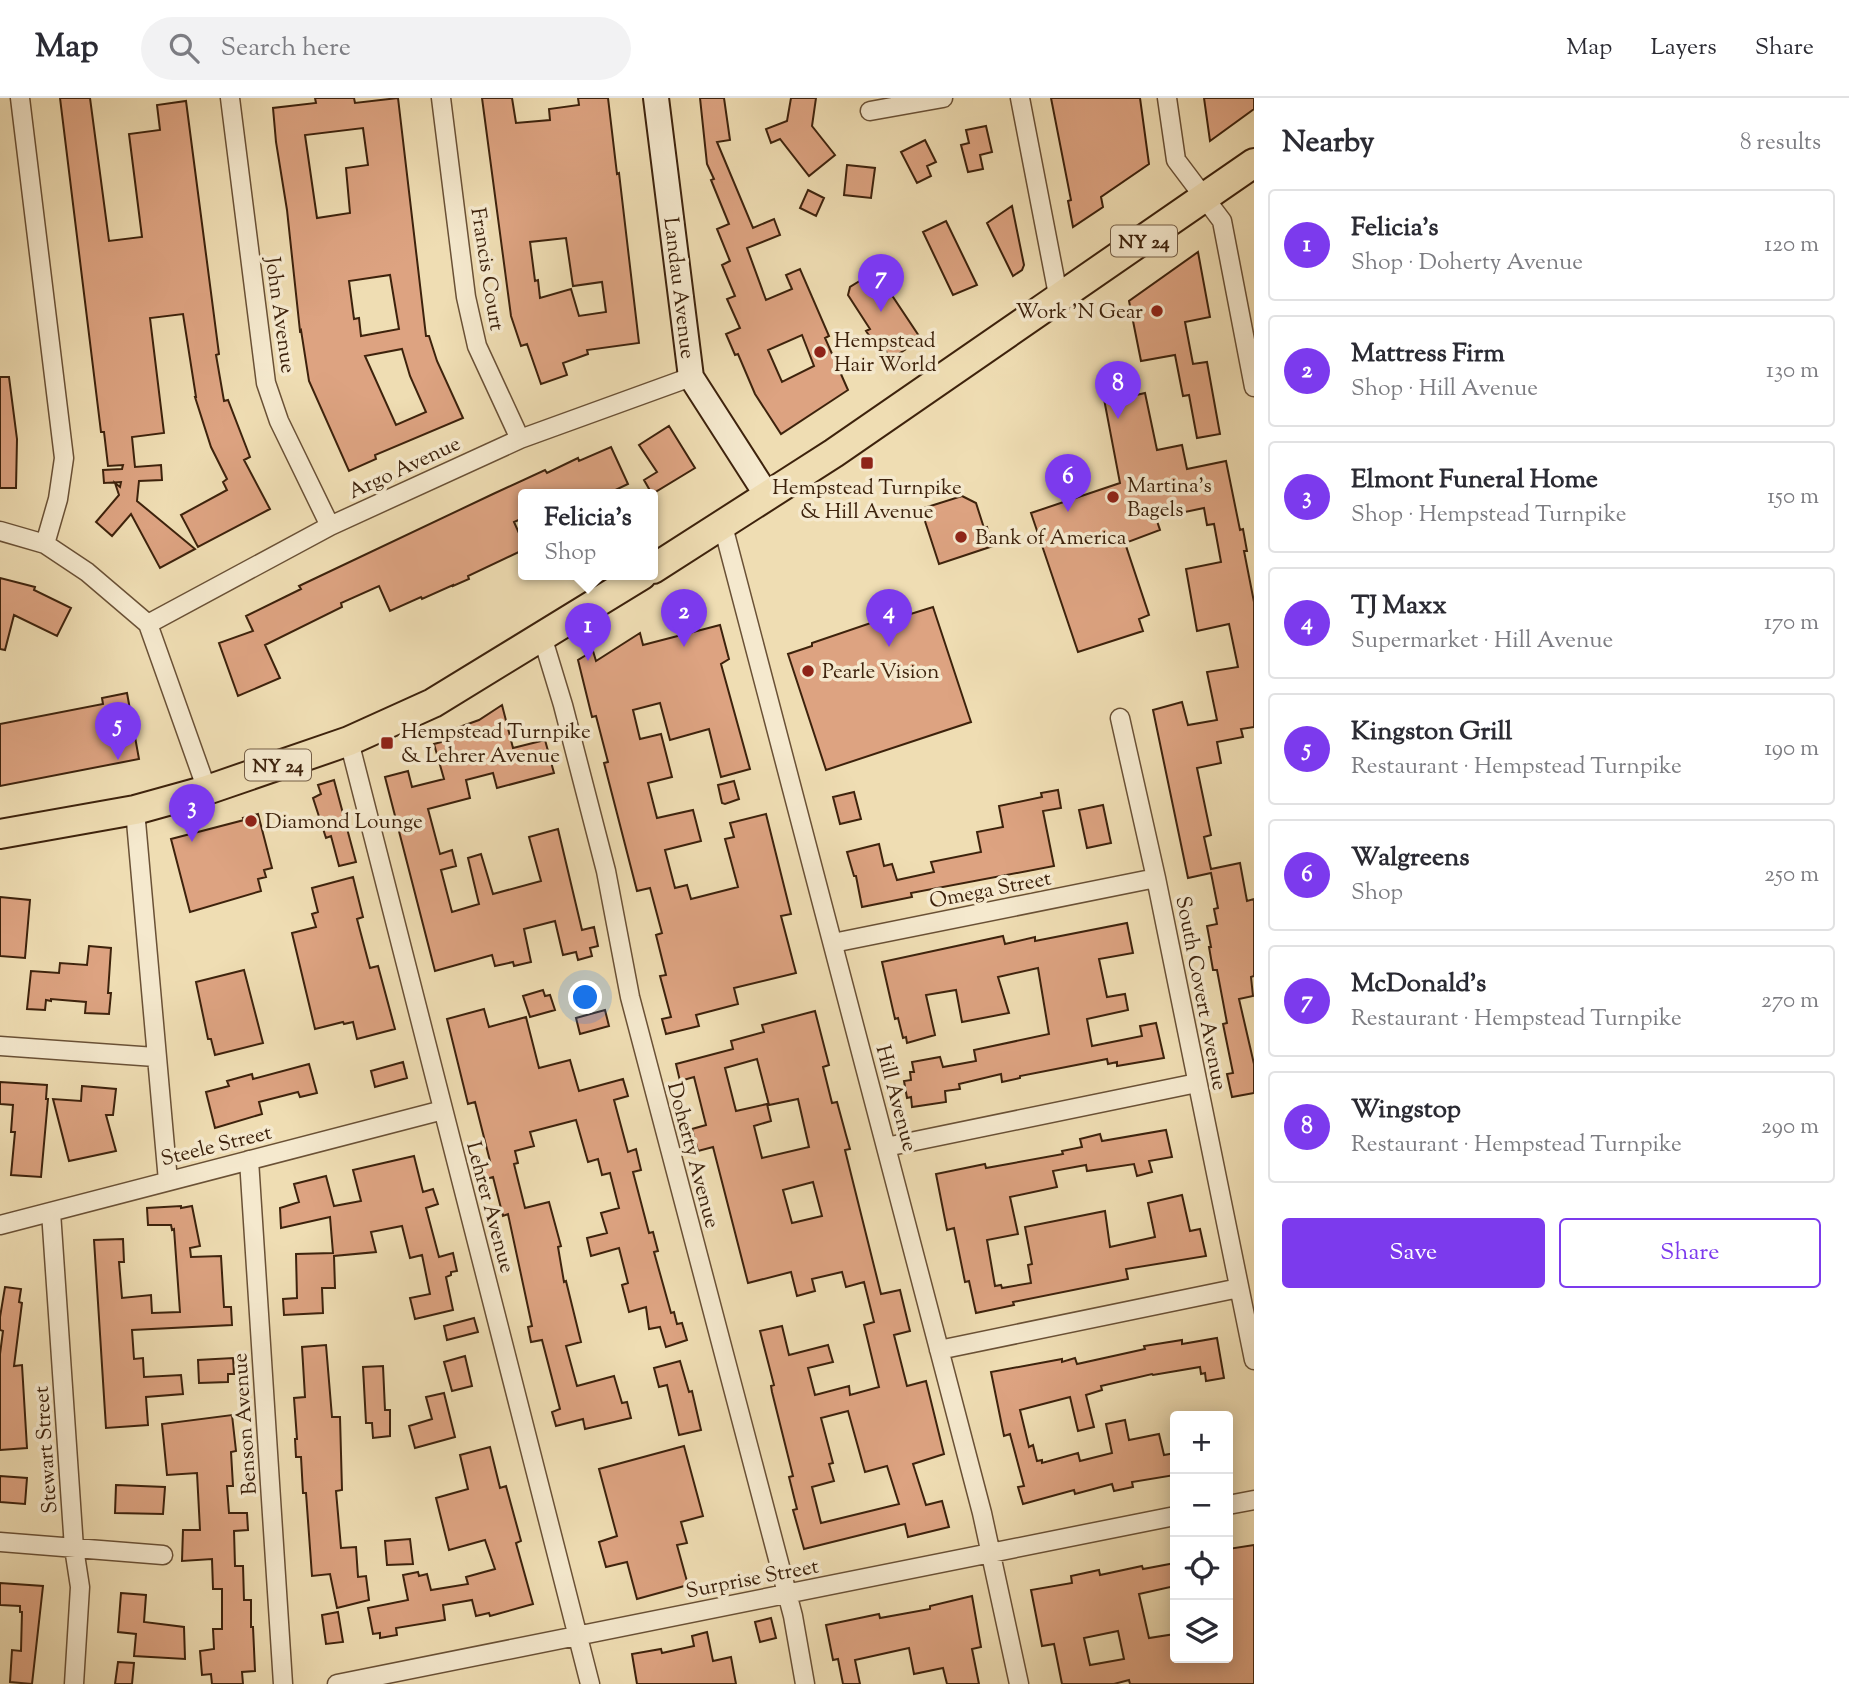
<!DOCTYPE html>
<meta charset="utf-8">
<style>
body{margin:0;font-family:"Sorts Mill Goudy",serif;background:#f2f2f3;color:#2b2b33}
.controls{position:absolute;right:21px;bottom:21px;display:grid;overflow:hidden;border-radius:7px;box-shadow:0 4px 18px #0003}
.controls button{width:63px;height:63px;display:grid;place-items:center;padding:0;border:0;border-bottom:2px solid #e1e1e2;background:#fff;color:#2b2b33;font:35px sans-serif}
.you{position:absolute;left:586px;top:900px;width:24px;height:24px;margin:-18px;border:5px solid #fff;border-radius:50%;background:#1a73e8;box-shadow:0 0 0 10px #1a73e833}
.badge{display:grid;place-items:center;width:46px;height:46px;border-radius:50%;background:#7c3aed;color:#fff;font-size:23px;font-weight:700}
.pin{position:absolute;translate:-50% -58px;filter:drop-shadow(0 2px 4px #0008)}
.pin::after{content:'';position:absolute;top:37px;width:24px;height:21px;background:inherit;clip-path:polygon(0 0,100% 0,50% 100%)}
.popup{position:absolute;left:518px;top:391px;width:140px;height:91px;box-sizing:border-box;display:grid;place-content:center;border-radius:7px;background:#fff;filter:drop-shadow(0 2px 5px #0005);font-size:23px;white-space:nowrap;color:#7c7c81}
.popup b{font-size:26px;color:#2b2b33}
.popup::after{content:'';position:absolute;left:50%;top:100%;margin-left:-14px;border:14px solid transparent;border-top-color:#fff}
.list{margin:0;padding:0;list-style:none}
h2{display:flex;justify-content:space-between;align-items:center;height:91px;margin:0;padding:0 28px;font-size:30px}
h2 small{font-size:23px;font-weight:400;color:#7c7c81}
.list li{display:grid;grid-template-columns:46px 1fr auto;gap:21px;align-items:center;box-sizing:border-box;height:112px;margin:0 14px 14px;padding:0 14px;border:2px solid #e1e1e2;border-radius:7px}
.list b{display:block;font-size:26px;white-space:nowrap}
.list p{margin:0;font-size:23px;white-space:nowrap;color:#7c7c81}
.list em{font-size:23px;font-style:normal;color:#7c7c81}
.actions{display:flex;gap:14px;padding:21px 28px}
.actions a{flex:1;padding:16px 0;border:2px solid #7c3aed;border-radius:7px;text-align:center;font-size:24px;color:#7c3aed}
.actions .main{background:#7c3aed;color:#fff}
.icon{flex:none;width:38px;height:38px;fill:none;stroke:currentColor;stroke-width:2;stroke-linecap:round;stroke-linejoin:round}
.map{position:relative;flex:none;width:1254px;height:1586px;overflow:hidden}
header{display:flex;align-items:center;gap:42px;box-sizing:border-box;height:98px;padding:0 35px;background:#fff;border-bottom:2px solid #e1e1e2}
header strong{font-size:33px}
nav{display:flex;gap:38px;margin-inline-start:auto;font-size:24px}
.search{width:490px;height:63px;background:#f2f2f3;display:flex;align-items:center;gap:18px;box-sizing:border-box;padding:0 24px;border-radius:38px;color:#7c7c81;font-size:26px}
main{display:flex}
aside{flex:1;background:#fff}
.map>svg:first-child{display:block}
</style>
<header>
<strong>Map</strong>
<div class="search"><svg class="icon" aria-label="search" viewBox="0 0 24 24"><circle cx="10" cy="10" r="6"/><path d="M15 15l6 6"/></svg>Search here</div>
<nav><a>Map</a><a>Layers</a><a>Share</a></nav>
</header>
<main>
<div class="map">
<svg width="1254" height="1586" viewBox="0 0 1254 1586">
<rect width="100%" height="100%" fill="#efddb3"/>
<filter id="stains"><feTurbulence type="fractalNoise" baseFrequency=".00286" numOctaves="4"/><feColorMatrix values="0 0 0 0 .2 0 0 0 0 .09 0 0 0 0 .02 0 0 0 .5 -.17"/></filter>
<radialGradient id="worn" r=".72"><stop offset=".6" stop-color="#630" stop-opacity="0"/><stop offset="1" stop-color="#630" stop-opacity=".3"/></radialGradient>
<path fill="#dda381" stroke="#3d220c" stroke-width="2" fill-rule="evenodd" d="M60 0H90L109 143 142 139 129 36 160 32 157 7 186 3 219 256 216 257 224 303 228 302 250 359 244 362 270 411 198 449 181 417 227 392 223 384 227 381 211 349 195 299H196L183 216 150 220 164 335 132 339 135 369 161 367 162 382 139 383 137 403 195 451 160 470 131 416 112 438 96 424 119 397 115 385 120 389 121 384 104 385 103 372 122 371 123 367 108 368 104 334H101Z
M315 0H354L355 5 398 0 426 238H429L437 263 463 320 375 357 376 361 349 373 309 283 301 232 300 233 287 112 276 44 273 10 316 5ZM363 30 368 67 346 70 350 115 317 120 305 37ZM390 177 399 231 361 238 359 220 354 221 349 183ZM402 251 410 278 426 314 396 327 365 258Z
M482 0H512L516 25 550 22 549 11 579 7 578 0H608L617 76 619 75 639 245 587 252 588 256 563 265 567 277 541 286 527 246 521 248 511 218ZM566 140 573 188 602 184 606 214 579 218 571 191 540 200 538 182 535 183 530 144Z
M700 0H724L730 42 717 44 753 130 774 121 780 137 747 150 766 202 792 191 786 177 800 171 829 238 825 240 848 292 781 336 755 296 738 256 735 257 726 236 740 230 727 201 735 198 722 167 730 163 717 131 729 126 711 82 714 81 707 66ZM802 237 814 268 782 284 768 252Z
M791 0H816L812 28 835 57 809 78 780 41 771 45 766 31 787 23Z
M1051 0H1140L1149 66 1101 99 1103 109 1073 129 1068 103 1071 102Z
M1204 0H1254V11L1210 43Z
M986 28 992 54 980 57 983 71 968 74 961 47 969 45 966 32Z
M925 42 936 64 927 68 931 78 917 85 901 54Z
M847 67 875 70 871 100 844 97Z
M808 92 824 100 816 118 800 110Z
M1012 108 1024 167 1022 172 1013 178 987 125Z
M946 123 977 187 953 197 923 134Z
M1198 154 1210 219 1185 224 1193 266 1207 264 1220 336 1197 340 1189 297 1183 298 1175 257 1141 263 1129 203Z
M871 176 879 178 921 241 891 261 881 246 877 249 866 233 870 231 848 197 850 189Z
M0 279H9L17 341 16 390H0Z
M1145 295 1157 352 1182 347 1187 371 1226 363 1240 432 1243 431 1247 453H1244L1254 504V629L1241 631 1243 639 1217 644 1221 665 1197 670 1211 737 1204 739 1211 771 1240 765 1247 803 1254 801V878L1251 879 1253 898 1239 901 1254 966V995L1232 999 1227 976 1233 975 1223 926 1227 925 1217 872H1213L1209 849H1211L1207 828 1217 826 1214 811 1218 810 1211 775 1188 780 1153 612 1182 604 1188 627 1217 622 1207 574 1238 569 1229 526 1197 533 1186 471 1221 464 1214 426 1207 427 1204 410 1156 420 1160 432 1125 445 1149 517 1139 521 1143 533 1078 554 1031 415 1120 385 1104 301 1118 297 1119 301Z
M669 328 695 370 652 396 644 382 657 374 639 347Z
M611 349 628 386 605 397H523V420L514 424 523 444V452L468 478 469 481 453 488V487L422 501 421 499 390 513 379 488 341 505 342 509 265 547 280 580 238 598 219 545 253 533 246 518 301 491 299 488 493 396 545 372 547 375 578 360 579 363Z
M962 398 976 405 984 430 987 429 993 448 939 466 921 411Z
M0 480 35 489 34 492 71 510 57 538 14 517 5 552 0 551Z
M933 509 971 624 826 672 788 556 812 548V545L900 515 901 519Z
M720 527 729 561 721 566 750 671 721 679 709 631 670 642 660 605 633 612 640 641 661 636 672 679 648 685 657 720 693 712 701 743 665 752 675 790 687 787 691 801 738 789 725 741 734 739 730 725 766 716 791 816 781 818 796 875 734 890 738 906 696 917 699 928 666 936 662 921 671 919 660 878 666 877 656 837 662 835 650 790 637 793 604 665 608 664 596 618 592 619 578 562 593 553 596 563 640 535 643 547Z
M127 595 139 661 0 688V626L103 606 102 600Z
M502 607 513 650 545 642 554 675 497 690 493 675 466 682 470 700 428 711 440 756 452 752 456 768 441 772 452 814 479 806 468 760 481 756 493 796 541 783 529 739 558 731 582 832 594 829 598 848 590 850 592 858 578 862 576 854 563 857 555 823 524 831 531 864 514 868 513 864 495 868 492 857 435 873 385 679 408 673 412 689 444 681 434 646 456 640 454 631 479 622Z
M334 682 356 764 339 768 331 738 326 740 313 700 321 696 318 687Z
M734 683 739 701 725 706 722 705 718 687Z
M1058 692 1061 710 1043 713 1054 768 911 795 912 799 862 809 856 778H854L847 754 879 746 884 768 892 766 897 782 934 774 931 764 981 754 977 734 1003 729 999 708 1042 699 1041 695Z
M854 694 861 721 840 726 833 699Z
M1103 707 1111 745 1087 750 1079 712Z
M258 716 272 770 264 772 266 779 258 781 261 793 190 814 171 741 244 722 243 720Z
M353 779 363 819 357 821 370 870 378 868 395 931 357 941 353 924 344 926 343 924 315 931 292 835 316 829 312 816 318 814 312 790Z
M0 799 30 802 25 860 0 858Z
M1127 825 1133 855 1099 861 1107 899 1125 896 1128 912 1087 921 1092 948 1142 938 1140 928 1156 925 1164 960 1117 968V964L1108 966 1107 961 1020 978V980L1002 984 1001 976 959 986 960 991 945 993 946 1004 912 1009 911 999 907 1000 904 983 911 982 910 974H914L912 964 940 959 943 969 976 963 974 952 1049 936 1038 870 998 879 1009 915 962 924 956 892 926 897 935 937 907 945 906 939 903 940 898 920 895 921 882 864 1003 838 1005 846 1035 839V843Z
M89 848 111 850 108 895H111L109 916 85 915 86 904 51 901V903L46 902 45 912 27 911 31 873 59 875 60 865 87 867Z
M244 872 263 945 215 957 211 941H208L196 884Z
M543 892 545 898 550 897 555 912 530 919 523 898Z
M484 911 489 929 526 919 539 970 570 962 579 993 623 981 628 998 614 1002 628 1054 636 1051 641 1072 633 1074 649 1135 653 1134 658 1153 654 1154 671 1215 674 1214 677 1226 682 1225 687 1242 666 1249 660 1229 649 1231 646 1209 629 1214 622 1187 628 1185 619 1150 591 1158 587 1140 607 1135 601 1115 619 1110 610 1075 602 1077 598 1061 588 1064 576 1022 530 1034 534 1048 515 1053 518 1065 514 1066 525 1110 549 1104 561 1148 558 1149 564 1184 566 1183 581 1244 566 1248 577 1288 614 1278 622 1305 627 1304 631 1320 585 1331 583 1321 556 1328 552 1314 560 1311 542 1242 531 1244 528 1229 532 1228 508 1116 503 1118 493 1079 486 1081 482 1065 490 1063 475 1004 468 1006 447 921Z
M605 912 609 928 580 936 576 920Z
M815 913 829 967 823 969 832 1005 837 1004 846 1037 850 1051 845 1052 881 1196 900 1192 910 1233 894 1237 907 1288 926 1283 944 1356 913 1366 926 1407 942 1403 949 1429 908 1439 905 1426 804 1451 793 1412 797 1411 789 1379 793 1378 772 1294 771 1288 774 1287 760 1233 782 1228 789 1257 828 1247 833 1264 808 1270 815 1297 849 1288 850 1297 879 1289 864 1227 874 1224 864 1184 846 1189 842 1174 812 1181 815 1193 797 1198 791 1174 748 1185 713 1049 698 1053 692 1031 706 1027 694 979 680 983 676 966 733 951 731 943 764 934 762 927ZM757 961 769 1007 798 1001 809 1049 762 1060 754 1028 771 1023 767 1006 736 1013 725 970ZM813 1084 822 1118 792 1125 783 1092ZM848 1313 865 1374 887 1368 899 1406 821 1425 812 1389 834 1383 829 1366 833 1365 821 1320Z
M403 964 407 980 375 989 371 973Z
M309 966 317 995 300 999 298 994 259 1004 262 1016 215 1030 206 994 229 988 227 983 252 976 253 981Z
M0 984 47 987 46 1001H48L41 1079 11 1077 15 1034H11L13 1007 0 1006Z
M82 988 116 991 113 1017H106L116 1053 69 1063 53 1001 81 1003Z
M1166 1032 1172 1059 1149 1063 1152 1074 1137 1078 1134 1066 1087 1073 1086 1067 1053 1073 1057 1089 1010 1099 1018 1136 987 1142 995 1188 1001 1187 1002 1190 1031 1185 1028 1167 1032 1166 1025 1129 1105 1113 1110 1149 1155 1139 1148 1105 1182 1097 1190 1133 1200 1131 1206 1158 1126 1171 1128 1181 1013 1204 1014 1207 976 1215 969 1183 965 1184 954 1130 947 1132 936 1076 985 1066 986 1070 1063 1056 1062 1053 1082 1049 1080 1041 1100 1036 1102 1043Z
M414 1058 423 1094 433 1091 438 1106 426 1110 439 1159 453 1155 457 1173 451 1174V1177L446 1179 453 1212 415 1221 410 1200 430 1196 422 1157 410 1160 402 1128 371 1134 376 1154 334 1158 335 1190H322L323 1215 284 1217 283 1201 297 1200 296 1156 333 1155 330 1119 281 1130 280 1110 299 1104 294 1086 326 1078 334 1108 361 1103 353 1072Z
M181 1108V1110L192 1108 200 1148 190 1150 191 1159 221 1158 224 1209H231L232 1227 132 1232 134 1261 143 1260 144 1279 181 1277 183 1296 146 1299 148 1327 106 1330 94 1142 123 1141 124 1164H119L122 1200 151 1197 152 1215 180 1214 174 1131 172 1132 171 1127H148L147 1110Z
M5 1189 21 1191 19 1204 22 1205 14 1268 22 1267 27 1350 0 1352V1256L3 1233 0 1232V1219Z
M474 1220 478 1234 447 1242 444 1228Z
M1217 1240 1224 1280 1206 1283 1205 1275 1201 1276 1200 1269 1153 1277 1152 1276 1101 1288 1102 1292 1086 1297 1094 1329 1078 1333 1070 1299 1020 1312 1029 1349 1033 1347 1037 1363 1042 1362V1365L1078 1355 1080 1363 1112 1355 1106 1326 1125 1322 1129 1342 1159 1336 1164 1357 1175 1355V1377L1132 1384 1133 1389 1114 1393 1112 1386 1075 1396 1074 1392 1023 1406 1018 1389 1024 1388 1010 1336 1004 1338 991 1274 1062 1261V1264L1075 1260 1077 1266 1145 1251 1144 1248 1182 1242V1246Z
M326 1247 332 1319H340L342 1392 336 1393 341 1450 356 1449 358 1479 366 1478 369 1502 337 1510 330 1476 312 1478 306 1395H303L301 1359H296L295 1341H297L294 1300 305 1299 302 1249Z
M465 1258 472 1288 452 1293 444 1264Z
M233 1260 234 1276H228V1284L199 1285 198 1262Z
M680 1263 689 1294 692 1293 701 1332 679 1337 667 1287 659 1289 654 1270Z
M383 1268 385 1312H390V1338L373 1340 372 1325H366L363 1269Z
M444 1295 455 1339 415 1350 409 1328 432 1321 426 1299Z
M232 1317 236 1353 231 1354 233 1388H227L229 1415H247L248 1432 234 1433 235 1468H243L244 1502H251V1529H253L255 1573 242 1574 243 1586H212L211 1576 202 1577 200 1553 214 1551 213 1531H222V1491H213L212 1461 182 1463 183 1432H200L197 1375 167 1377 162 1326Z
M684 1348 703 1418 681 1424 687 1445 677 1447 688 1487 637 1501 627 1464 606 1469 599 1444 617 1438 599 1371Z
M490 1349 500 1390 506 1388 521 1443 516 1445 533 1506 490 1518 489 1515 476 1518 472 1502 443 1507 445 1522 396 1530 397 1537 380 1540V1535L373 1536 368 1510 408 1502 403 1477 418 1474 419 1478 427 1476 431 1492 468 1486 466 1479 495 1471 485 1442 449 1452 436 1400 468 1391 460 1357Z
M0 1378 27 1380 25 1406 0 1404Z
M116 1387 165 1389 163 1416 115 1415Z
M410 1441 413 1466 387 1467 385 1443Z
M1254 1447V1586H1130L1129 1582 1114 1586H1062L1054 1546 1042 1548 1031 1492 1072 1485 1071 1478 1099 1472 1100 1477 1142 1468 1143 1471 1175 1465V1488L1139 1496 1149 1540 1175 1536V1560H1228V1451ZM1118 1533 1124 1561 1090 1567 1084 1540Z
M0 1485 43 1488 32 1586 10 1584 12 1552 21 1553 22 1514H20V1508L0 1507Z
M121 1495 146 1497 144 1524 184 1529 185 1561 134 1558 136 1536 118 1534Z
M972 1498 981 1549 972 1551 979 1586H947L943 1570 914 1576 909 1550 855 1562 860 1586H843L838 1561 833 1562 826 1527 879 1516 880 1520 930 1511V1508Z
M338 1514 343 1544 326 1546 322 1517Z
M771 1520 776 1540 760 1544 755 1524Z
M707 1534 713 1563 731 1559 736 1586H637L632 1556 661 1551 662 1555 694 1548 692 1538Z
M118 1564 134 1565 132 1586H115Z"/>
<g fill="none" stroke-linecap="round" stroke-linejoin="round">
<g stroke="#6a5136" stroke-width="21">
<path id="street" d="M20 0 64 360 58 401 45 446
M230 0 266 285 279 323 330 428
M441 0 466 199 477 248 520 341
M1020 0 1059 202
M1167 0 1176 62 1222 123 1254 289
M870 13 943 0
M723 428 982 1415 1019 1586
M0 433 45 446 87 474 148 526
M148 526 330 428 520 341 691 279
M148 526 207 692
M542 538 563 607 606 773 630 899 793 1518 805 1586
M1120 620 1156 780 1254 1262
M349 643 590 1586
M135 712 168 1083
M833 845 1156 780
M0 948 155 959
M886 1049 1197 985
M249 1062 283 1586
M51 1114 74 1450 80 1489 74 1586
M0 1127 443 1012
M939 1252 1239 1190
M1228 1407 1254 1402
M0 1444 163 1457
M337 1586 1175 1418"/>
</g>
<g stroke="#3d220c" stroke-width="28">
<path id="secondary" d="M656 0 691 279 768 399"/>
</g>
<g stroke="#3d220c" stroke-width="32">
<path id="primary" d="M653 471 834 355 1254 65
M0 736 135 712 207 692 349 643 433 605 642 477"/>
</g>
<use href="#street" stroke="#f5e9ce" stroke-width="18"/>
<use href="#secondary" stroke="#f5e9ce" stroke-width="24"/>
<use href="#primary" stroke="#efddb3" stroke-width="28"/>
</g>
<g fill="#8f2418" stroke="#f5e9ce" stroke-width="2.5">
<circle cx="1157" cy="213" r="7"/>
<circle cx="820" cy="254" r="7"/>
<rect x="860" y="358" width="14" height="14" rx="3.5"/>
<circle cx="1113" cy="399" r="7"/>
<circle cx="961" cy="439" r="7"/>
<circle cx="808" cy="573" r="7"/>
<rect x="380" y="638" width="14" height="14" rx="3.5"/>
<circle cx="251" cy="723" r="7"/>
</g>
<g text-anchor="middle" stroke-width="7" stroke-linejoin="round" paint-order="stroke">
<g fill="#f5e9ce" stroke="#745e46" stroke-width="2">
<rect x="1111" y="127.5" width="66" height="31" rx="5"/>
<rect x="245" y="651.5" width="66" height="31" rx="5"/>
</g>
<g font-size="19" font-weight="bold" fill="#3d220c">
<text x="1144" y="150">NY 24</text>
<text x="278" y="674">NY 24</text>
</g>
<g font-size="21" fill="#3d220c" stroke="#f5e9ce">
<text transform="translate(488 171) rotate(81)" y="7">Francis Court</text>
<text transform="translate(680 190) rotate(83)" y="7">Landau Avenue</text>
<text transform="translate(281 217) rotate(82)" y="7">John Avenue</text>
<text transform="translate(404 369) rotate(-25)" y="7">Argo Avenue</text>
<text transform="translate(990 791) rotate(-11)" y="7">Omega Street</text>
<text transform="translate(1202 895) rotate(79)" y="7">South Covert Avenue</text>
<text transform="translate(897 1000) rotate(75)" y="7">Hill Avenue</text>
<text transform="translate(216 1047) rotate(-14)" y="7">Steele Street</text>
<text transform="translate(694 1057) rotate(75)" y="7">Doherty Avenue</text>
<text transform="translate(491 1109) rotate(75)" y="7">Lehrer Avenue</text>
<text transform="translate(244 1326) rotate(-94)" y="7">Benson Avenue</text>
<text transform="translate(45 1352) rotate(-94)" y="7">Stewart Street</text>
<text transform="translate(752 1480) rotate(-11)" y="7">Surprise Street</text>
</g>
<g font-size="21" fill="#3d220c" stroke="#f5e9ce" text-anchor="start">
<text x="1143" y="220" text-anchor="end">Work 'N Gear</text>
<text x="834" y="249">Hempstead<tspan x="834" dy="24">Hair World</tspan></text>
<text x="1127" y="394">Martina’s<tspan x="1127" dy="24">Bagels</tspan></text>
<text x="867" y="396" text-anchor="middle">Hempstead Turnpike<tspan x="867" dy="24">&amp; Hill Avenue</tspan></text>
<text x="975" y="446">Bank of America</text>
<text x="822" y="580">Pearle Vision</text>
<text x="401" y="640">Hempstead Turnpike<tspan x="401" dy="24">&amp; Lehrer Avenue</tspan></text>
<text x="265" y="730">Diamond Lounge</text>
</g>
</g>
<rect width="100%" height="100%" filter="url(#stains)"/>
<rect width="100%" height="100%" fill="url(#worn)"/>
</svg>
<div class="controls">
<button>+</button>
<button>−</button>
<button><svg class="icon" aria-label="locate" viewBox="0 0 24 24"><circle cx="12" cy="12" r="6"/><path d="M12 2v4M12 18v4M2 12h4M18 12h4"/></svg></button>
<button><svg class="icon" aria-label="layers" viewBox="0 0 24 24"><path d="M12 4l9 5-9 5-9-5zM3 14l9 5 9-5"/></svg></button>
</div>
<div class="you"></div>
<div class="pin badge" style="left:588px;top:563px">1</div>
<div class="popup"><b>Felicia’s</b>Shop</div>
<div class="pin badge" style="left:684px;top:549px">2</div>
<div class="pin badge" style="left:192px;top:744px">3</div>
<div class="pin badge" style="left:889px;top:549px">4</div>
<div class="pin badge" style="left:118px;top:662px">5</div>
<div class="pin badge" style="left:1068px;top:414px">6</div>
<div class="pin badge" style="left:881px;top:214px">7</div>
<div class="pin badge" style="left:1118px;top:321px">8</div>
</div>
<aside>
<h2>Nearby<small>8 results</small></h2>
<ul class="list">
<li><span class="badge">1</span><div><b>Felicia’s</b><p>Shop · Doherty Avenue</p></div><em>120 m</em></li>
<li><span class="badge">2</span><div><b>Mattress Firm</b><p>Shop · Hill Avenue</p></div><em>130 m</em></li>
<li><span class="badge">3</span><div><b>Elmont Funeral Home</b><p>Shop · Hempstead Turnpike</p></div><em>150 m</em></li>
<li><span class="badge">4</span><div><b>TJ Maxx</b><p>Supermarket · Hill Avenue</p></div><em>170 m</em></li>
<li><span class="badge">5</span><div><b>Kingston Grill</b><p>Restaurant · Hempstead Turnpike</p></div><em>190 m</em></li>
<li><span class="badge">6</span><div><b>Walgreens</b><p>Shop</p></div><em>250 m</em></li>
<li><span class="badge">7</span><div><b>McDonald's</b><p>Restaurant · Hempstead Turnpike</p></div><em>270 m</em></li>
<li><span class="badge">8</span><div><b>Wingstop</b><p>Restaurant · Hempstead Turnpike</p></div><em>290 m</em></li>
</ul>
<div class="actions"><a class="main">Save</a><a>Share</a></div>
</aside>
</main>
